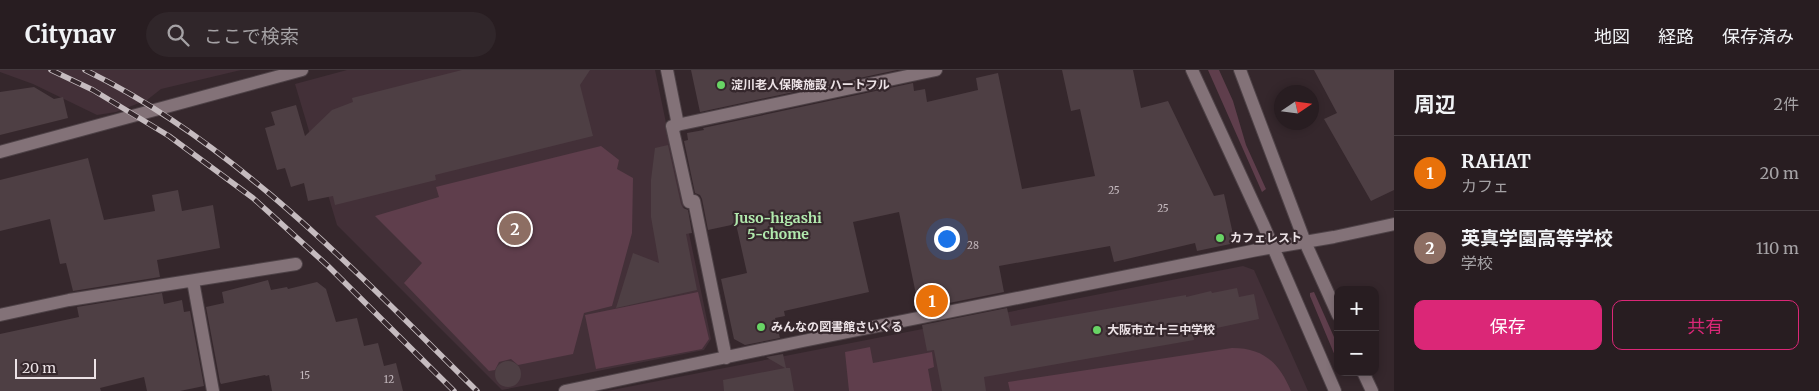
<!DOCTYPE html>
<html lang="ja">
<meta charset="utf-8">
<style>
body{margin:0;font-family:Merriweather,"Noto Sans JP",serif;background:#30262a;color:#f1f3f6}
.controls{position:absolute;right:15px;bottom:15px;display:grid;overflow:hidden;border-radius:10px;box-shadow:0 2px 8px #0003}
.controls button{width:45px;height:45px;display:grid;place-items:center;padding:0;border:0;border-bottom:1px solid #443b3f;background:#281d21;color:#f1f3f6;font:25px sans-serif}
.compass{position:absolute;left:1274px;top:15px;width:45px;height:45px;border-radius:50%;background:#281d21;box-shadow:0 2px 8px #0003;rotate:77deg}
.scale{position:absolute;left:15px;bottom:12px;width:81px;box-sizing:border-box;padding-left:5px;border:2px solid #ece2e6;border-top:0;font-size:14px;line-height:18px;white-space:nowrap;color:#ece2e6;-webkit-text-stroke:4px #35272c;paint-order:stroke}
.you{position:absolute;left:946px;top:168px;width:18px;height:18px;margin:-12px;border:4px solid #fff;border-radius:50%;background:#1a73e8;box-shadow:0 0 0 8px #1a73e833}
.badge{display:grid;place-items:center;width:32px;height:32px;border-radius:50%;background:#db2777;color:#fff;font-size:16px;font-weight:700}
.pin{position:absolute;translate:-50% -50%;border:2px solid #fff;box-shadow:0 1px 5px #0006}
.list{margin:0;padding:0;list-style:none}
h2{display:flex;justify-content:space-between;align-items:center;height:65px;margin:0;padding:0 20px;font-size:21px}
h2 small{font-size:16px;font-weight:400;color:#a5a2a5}
.list li{display:grid;grid-template-columns:32px 1fr auto;gap:15px;align-items:center;box-sizing:border-box;height:75px;padding:0 20px;border-top:1px solid #443b3f}
.list b{display:block;font-size:19px;white-space:nowrap}
.list p{margin:0;font-size:16px;white-space:nowrap;color:#a5a2a5}
.list em{font-size:16px;font-style:normal;color:#a5a2a5}
.actions{display:flex;gap:10px;padding:15px 20px}
.actions a{flex:1;padding:11px 0;border:1px solid #db2777;border-radius:10px;text-align:center;font-size:18px;color:#db2777}
.actions .main{background:#db2777;color:#fff}
.icon{flex:none;width:28px;height:28px;fill:none;stroke:currentColor;stroke-width:2;stroke-linecap:round;stroke-linejoin:round}
.map{position:relative;flex:none;width:1394px;height:321px;overflow:hidden}
header{display:flex;align-items:center;gap:30px;box-sizing:border-box;height:70px;padding:0 25px;background:#281d21;border-bottom:1px solid #443b3f}
header strong{font-size:24px}
nav{display:flex;gap:28px;margin-inline-start:auto;font-size:18px}
.search{width:350px;height:45px;background:#30262a;display:flex;align-items:center;gap:12px;box-sizing:border-box;padding:0 18px;border-radius:28px;color:#a5a2a5;font-size:19px}
main{display:flex}
aside{flex:1;background:#281d21}
.map>svg:first-child{display:block}
</style>
<header>
<strong>Citynav</strong>
<div class="search"><svg class="icon" aria-label="search" viewBox="0 0 24 24"><circle cx="10" cy="10" r="6"/><path d="M15 15l6 6"/></svg>ここで検索</div>
<nav><a>地図</a><a>経路</a><a>保存済み</a></nav>
</header>
<main>
<div class="map">
<svg width="1394" height="321" viewBox="0 0 1394 321">
<rect width="100%" height="100%" fill="#35272c"/>
<path fill="#433038" d="M0 0H241L161 19 147 30 116 42 97 45 33 14 0 2Z
M347 0H655L711 269 704 280 502 320 337 155 295 14Z
M1243 196 1254 200 1308 321H607Z"/>
<path fill="#5f3e4c" d="M1208 0H1219L1233 31 1246 75 1266 119 1262 122Z
M601 76 619 90 617 99 633 108 632 163 612 236 584 243 573 284 518 295 511 289 499 292 495 300 489 301 404 213 422 193 375 146 439 127 436 117Z
M698 222 709 269 702 279 596 299 585 245Z
M1314 222 1338 276V293L1310 226V223Z
M870 277 873 293 932 282 934 297 928 299 932 321H849L845 282Z
M1232 278C1264 278 1279 293 1291 321H1010L1008 312Z"/>
<path fill="#4e3f44" d="M462 0H590L580 15 593 66 435 105 436 110 335 135 333 126 308 131 304 113 291 117 285 98 277 100 265 58 275 55 271 42 296 35 305 66 332 40 353 32 352 28Z
M691 0H897L700 42Z
M1062 0H1133L1141 38 1168 31 1214 126 1224 124 1235 173 1197 181 1195 173 1114 192 1110 176 999 196 1004 222 919 239 899 142 853 152 869 222 784 241 785 246 775 248 780 268 745 275 734 269 721 209 747 203 736 154 708 160 702 129 700 125 695 123 684 71 688 70 687 63 704 60 703 58 913 13 914 21 925 19 927 32 978 20 976 8 998 3 1022 119 1095 106 1080 39 1071 41Z
M1314 0H1394V120L1371 131 1324 49 1337 43Z
M34 17 54 29 63 27 68 48 0 65V22Z
M668 75 681 134 683 138 688 140 692 163 686 164 697 220 616 238 633 183 659 193 651 147V110L655 78Z
M88 88 104 150 155 141 152 125 178 120 182 141 213 135 220 178 157 190 160 207 73 221 66 193 60 194 50 149 0 161V110Z
M268 210 271 220 287 217 288 219 317 212 326 219 336 252 357 248 364 276 378 273 384 296 396 293 403 321H272L269 305 266 306 265 305 221 314 220 312 206 237 224 233 222 222Z
M1237 218 1239 227 1254 224 1259 249 1193 263 1194 270 984 307 986 321H942L934 280 927 281 922 255 1007 238 1011 256 1186 225V227L1211 221 1212 223Z
M162 223 164 234 182 230 184 242 190 241 204 316 180 321H147L144 307 100 318 101 321H0V264L79 247 77 237Z
M783 284 786 298H790L794 321H724L723 310 785 298 766 287Z
M495 304a13 13 0 1 1 26 0a13 13 0 1 1-26 0Z"/>
<g fill="none" stroke-linecap="round" stroke-linejoin="round">
<g stroke="#4e4247" stroke-width="14">
<path id="minor" d="M667 0 678 55
M1192 0 1263 154 1335 321
M1240 0 1305 172 1338 245
M0 82 302 0
M193 211 213 321
M0 245 69 230 296 194
M726 288 694 131 689 132 672 56 936 0
M1363 302 1372 321
M565 321 803 271 1257 180 1334 167 1394 154"/>
</g>
<use href="#minor" stroke="#837278" stroke-width="12"/>
<g stroke="#c5bbbf" stroke-width="5.5">
<path id="rail" d="M51 0 93 20 169 66 253 128 328 196 454 321
M85 0C236 73 359 205 477 321"/>
</g>
<use href="#rail" stroke="#35272c" stroke-width="4" stroke-dasharray="11" stroke-linecap="butt"/>
</g>
<g fill="#68d465" stroke="#35272c" stroke-width="2">
<circle cx="721" cy="15" r="5"/>
<circle cx="1220" cy="168" r="5"/>
<circle cx="761" cy="257" r="5"/>
<circle cx="1097" cy="260" r="5"/>
</g>
<g text-anchor="middle" stroke-width="4.5" stroke-linejoin="round" paint-order="stroke">
<g font-size="10" fill="#c4b9be">
<text x="1114" y="124">25</text>
<text x="1163" y="142">25</text>
<text x="973" y="179">28</text>
<text x="305" y="309">15</text>
<text x="389" y="313">12</text>
</g>
<g font-size="12" font-weight="bold" fill="#ece2e6" stroke="#35272c" text-anchor="start">
<text x="731" y="19">淀川老人保険施設 ハートフル</text>
<text x="1230" y="172">カフェレスト</text>
<text x="771" y="261">みんなの図書館さいくる</text>
<text x="1107" y="264">大阪市立十三中学校</text>
</g>
<g font-size="14" font-weight="bold" fill="#b1e9ad" stroke="#35272c">
<text x="778" y="153">Juso-higashi<tspan x="778" dy="16">5-chome</tspan></text>
</g>
</g>
</svg>
<div class="controls">
<button>+</button>
<button>−</button>
</div>
<svg class="compass" viewBox="-18 -18 36 36"><path d="M0-13l5 13h-10z" fill="#e53935"/><path d="M0 13l5-13h-10z" fill="#a5a2a5"/></svg>
<div class="scale">20 m</div>
<div class="you"></div>
<div class="pin badge" style="left:932px;top:231px;background:#e8710a">1</div>
<div class="pin badge" style="left:515px;top:159px;background:#8d6e63">2</div>
</div>
<aside>
<h2>周辺<small>2件</small></h2>
<ul class="list">
<li><span class="badge" style="background:#e8710a">1</span><div><b>RAHAT</b><p>カフェ</p></div><em>20 m</em></li>
<li><span class="badge" style="background:#8d6e63">2</span><div><b>英真学園高等学校</b><p>学校</p></div><em>110 m</em></li>
</ul>
<div class="actions"><a class="main">保存</a><a>共有</a></div>
</aside>
</main>
